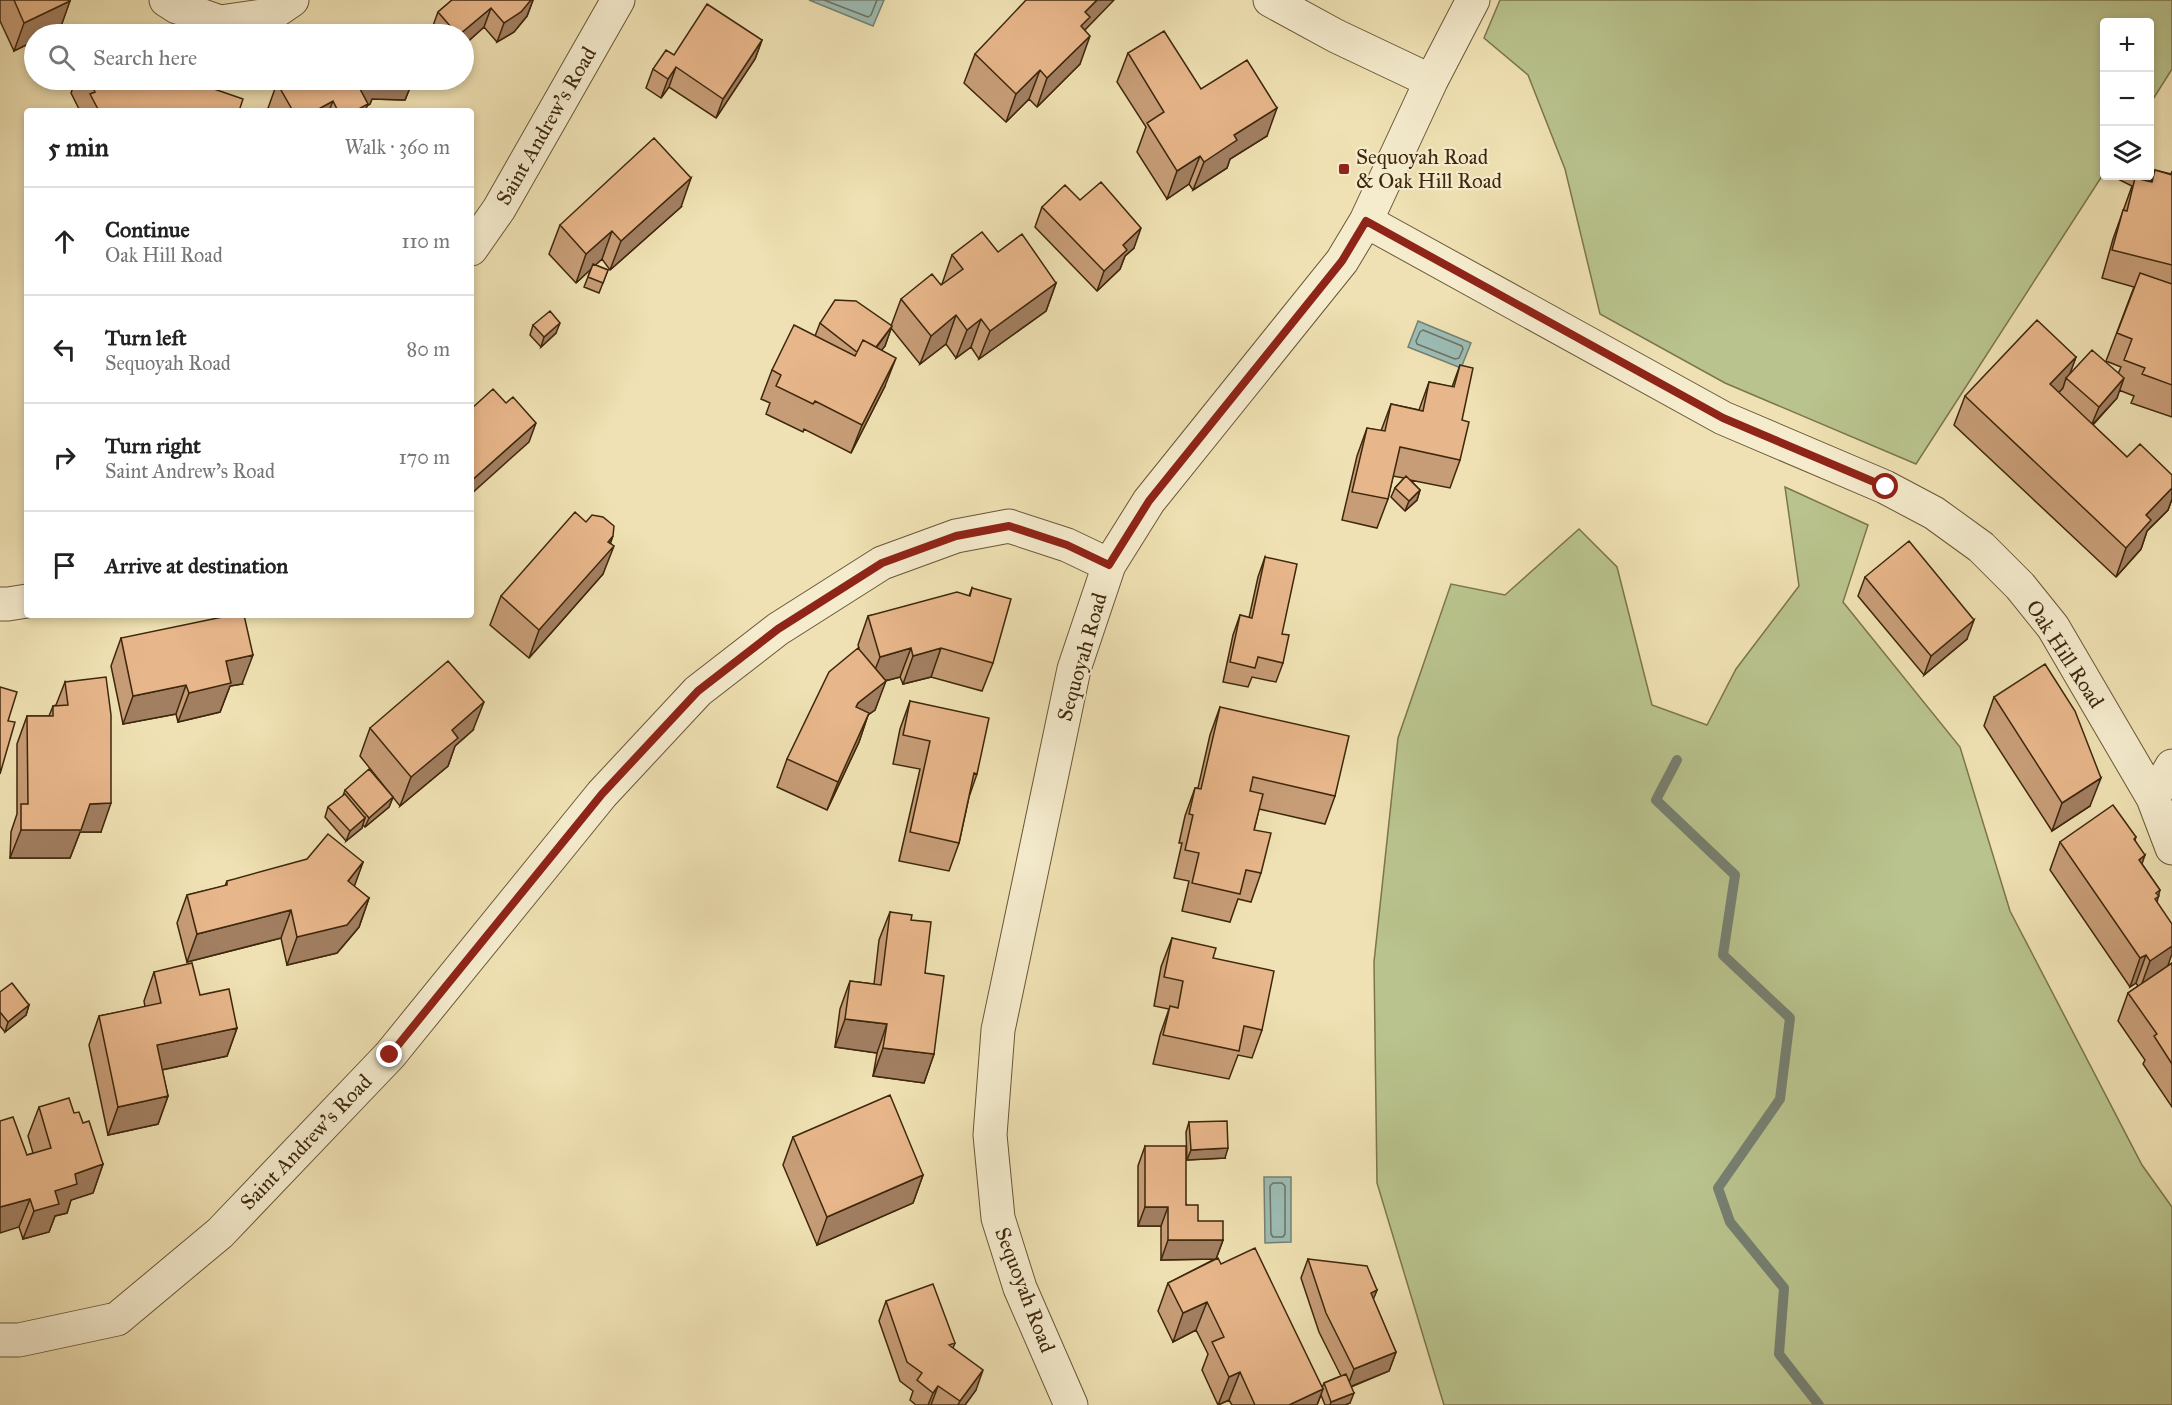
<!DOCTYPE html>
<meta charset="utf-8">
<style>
body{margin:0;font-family:"IM FELL Great Primer",serif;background:#f6f6f6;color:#222}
.controls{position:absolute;right:18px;top:18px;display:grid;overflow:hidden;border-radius:6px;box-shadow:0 3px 9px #0003}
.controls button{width:54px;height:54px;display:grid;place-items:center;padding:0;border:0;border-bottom:2px solid #e0e0e0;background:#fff;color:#222;font:30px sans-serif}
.stop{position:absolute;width:18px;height:18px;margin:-14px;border:4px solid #8f2418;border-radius:50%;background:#fff}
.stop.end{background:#8f2418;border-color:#fff;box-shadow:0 2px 6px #0008}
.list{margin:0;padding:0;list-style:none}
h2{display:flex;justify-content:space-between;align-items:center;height:78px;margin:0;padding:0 24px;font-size:26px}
h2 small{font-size:20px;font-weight:400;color:#767676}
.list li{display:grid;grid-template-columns:39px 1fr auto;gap:18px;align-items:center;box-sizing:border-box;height:108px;padding:0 24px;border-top:2px solid #e0e0e0}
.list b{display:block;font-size:22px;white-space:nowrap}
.list p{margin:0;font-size:20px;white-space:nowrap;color:#767676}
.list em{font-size:20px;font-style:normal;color:#767676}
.icon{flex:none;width:33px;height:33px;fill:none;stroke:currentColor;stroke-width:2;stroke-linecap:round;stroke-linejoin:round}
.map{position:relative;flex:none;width:2172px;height:1405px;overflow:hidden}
.search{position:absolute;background:#fff;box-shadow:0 3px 9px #0003;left:24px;top:24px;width:450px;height:66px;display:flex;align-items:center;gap:15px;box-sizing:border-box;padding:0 21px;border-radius:33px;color:#767676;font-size:22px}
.panel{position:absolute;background:#fff;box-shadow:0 3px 9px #0003;left:24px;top:108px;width:450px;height:510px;border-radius:6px}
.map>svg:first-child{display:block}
</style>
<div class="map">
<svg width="2172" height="1405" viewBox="0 0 2172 1405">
<rect width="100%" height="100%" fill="#efe1b3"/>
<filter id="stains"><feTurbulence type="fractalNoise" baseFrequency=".00333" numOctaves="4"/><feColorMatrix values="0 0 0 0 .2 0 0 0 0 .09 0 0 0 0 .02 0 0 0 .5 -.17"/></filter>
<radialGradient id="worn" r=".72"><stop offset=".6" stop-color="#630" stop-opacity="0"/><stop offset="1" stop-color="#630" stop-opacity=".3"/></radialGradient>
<path fill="#b9c38d" stroke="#7c754c" stroke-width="1.5" d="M1500 0H2172V69L2150 104V22H2104V173L1916 464 1725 383 1600 314 1565 169 1528 75 1484 38Z
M1785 487 1868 525 1843 602 1960 747 2010 911 2142 1165 2172 1207V1405H1444L1377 1183 1374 962 1398 738 1451 584 1505 595 1579 529 1617 567 1652 705 1707 725 1736 669 1799 586Z"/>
<path fill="#9cbcb4" stroke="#768071" stroke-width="1.5" d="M809 0H884L873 26Z
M1418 321 1471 343 1461 368 1408 347Z
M1264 1177H1291V1242L1265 1243Z"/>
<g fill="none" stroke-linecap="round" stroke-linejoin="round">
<path stroke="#6d7260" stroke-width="1.5" d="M824 0 868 17 871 15 877 0
M1423 330 1462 346 1463 349 1459 358 1455 359 1417 344 1416 341 1420 332Z
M1273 1183H1282L1285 1186V1234L1283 1237H1273L1271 1234 1270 1186Z"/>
<path stroke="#768071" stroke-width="10" d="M1677 760 1656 800 1735 875 1723 955 1790 1018 1780 1099 1718 1188 1730 1222 1784 1288 1779 1354 1819 1405"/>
<g stroke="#6a5636" stroke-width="35">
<path id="minor" d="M166 0 177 7 220 22 270 15 292 0
M1270 0 1336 36 1431 81
M1366 221 1723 418 1885 487 1934 513 1981 547 2020 586 2053 627 2153 798 2172 848
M471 249 499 209 618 0
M0 604H8L27 601
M2153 798 2172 766
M0 1340H19L117 1319 220 1233 390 1055 602 794 698 691 778 629 882 563 956 536 1009 526 1067 545 1109 565
M1071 1405 1020 1288 998 1218 990 1135 998 1030 1074 669 1109 565 1149 501 1342 261 1366 221 1431 81 1473 0"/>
</g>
<use href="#minor" stroke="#f5ecce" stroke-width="33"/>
</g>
<path fill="#c79d77" stroke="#3e270c" stroke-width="1.5" d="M0 0H70L60 29 34 34V41L14 51 0 21Z
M452 0H533L527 16 514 32 497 42 484 27 464 45V34H434L431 31 438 12Z
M1085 30 1080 64 1037 107 1029 99 1006 122 964 83 975 54Z
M762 40 755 59 716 118 669 87 661 98 646 88 653 69 674 55Z
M1128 53 1201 89 1267 136 1230 159 1227 168 1193 190 1189 184 1167 199 1137 152 1146 127 1117 82Z
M76 80H161L164 85 239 111H80L71 93Z
M283 80H413L405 100 372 99 370 104 367 106 365 111H267L277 83Z
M2155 170 2171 174 2172 171V417L2131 403 2134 396 2119 390 2117 398 2093 425 2127 457 2172 488V499L2168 510 2147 531 2141 549 2116 577 1954 425 1965 396 2076 357 2069 375 2118 374 2121 367 2106 361 2134 287 2102 278 2113 239 2132 186 2114 177 2115 176H2145L2143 180 2151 181Z
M1080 200 1134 248 1125 256 1120 269 1097 291 1035 227 1042 207Z
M681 207 610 270 602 259 595 265 608 270 599 293 584 287 591 269 576 283 549 254 560 225Z
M998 252 1056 283 1046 311 979 359 971 347 956 358 946 344 920 364 891 328 885 346 881 350 885 386 851 453 804 429 803 432 766 414 770 403 761 399 772 370 815 336 820 323 891 326 901 299 942 284 952 255Z
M533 325 556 333 541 347 530 335Z
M1460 365 1462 420 1460 460 1450 488 1410 480 1420 490 1417 500 1405 511 1391 497 1395 488 1404 478 1393 476 1388 499 1377 528 1342 520 1357 456 1367 428 1381 431 1391 404 1419 410 1429 382 1452 387Z
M611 544 603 574 529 658 490 625 501 596Z
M1265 557 1282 634 1283 663 1276 682 1252 677 1248 687 1223 682 1233 635 1240 615 1249 618 1258 577Z
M1865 577 1967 639 1924 675 1858 596Z
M972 588 993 663 982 691 931 677 903 684 900 677 885 681 875 710 868 715 859 742 827 810 777 787 787 759 859 648 858 645 868 616 969 596Z
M121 638 242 684 230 686 220 712 178 722 176 714 123 724 111 666Z
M65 682 101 832H80L70 858H10L11 832 17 814V744L27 716H49L53 706 56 705Z
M1994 697 2090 806 2052 831 1984 726Z
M910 701 977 774 969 797 959 843 949 871 899 861 920 769 893 764 900 729Z
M1220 707 1335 796 1325 824 1259 809 1254 830 1261 873 1251 902 1238 899 1230 922 1182 911 1189 881 1174 878 1182 843H1179L1185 816 1195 788H1198L1210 735Z
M370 728 473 730 455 746 448 766 400 806 360 756Z
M345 790 393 797 389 807 365 827 363 825 362 828 346 841 325 817 328 807 343 796Z
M2136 837 2135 840 2142 864 2160 890 2157 902 2168 966 2172 963V1107L2143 1064 2145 1060 2118 1021 2128 993 2138 986 2136 983 2130 987 2050 870 2060 842Z
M363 862 354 886 369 898 359 927 337 953 287 965 281 938 187 962 177 923 187 895 225 886 227 881Z
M890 912 911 920 925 973 934 1054 924 1083 873 1076 877 1053 835 1047 840 1009 850 981 874 984 879 940Z
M1172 938 1213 958 1262 1030 1252 1058 1238 1055 1229 1079 1153 1064 1160 1035 1169 1009 1154 1006 1161 967Z
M154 972 200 995 237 1028 227 1056 162 1070 168 1096 158 1124 108 1135 89 1045 99 1016 145 1007 144 1001Z
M0 992 29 1005 26 1015 5 1032 0 1026Z
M39 1107 74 1113 83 1123 103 1164 93 1193 71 1200 67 1213 55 1216 49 1232 23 1239 19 1227 27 1155 33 1153 28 1136Z
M1189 1122 1225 1158 1187 1160 1186 1132Z
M793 1137 923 1175 913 1203 817 1245 783 1165Z
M1145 1146 1198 1221 1223 1240 1216 1259 1221 1264 1322 1388 1324 1383 1341 1376 1319 1332 1301 1278 1308 1259 1377 1290 1373 1299 1396 1352 1389 1371 1351 1387 1350 1403 1345 1405H1325L1321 1395 1317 1405H1232L1229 1400 1218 1405 1202 1370 1208 1354 1196 1330 1173 1342 1158 1311 1168 1283 1215 1259 1161 1260V1226H1138V1166Z
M886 1301 955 1343 953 1348 976 1390 965 1405H916L910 1400 913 1391 900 1381 879 1321Z"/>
<path fill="#a27f61" stroke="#3e270c" stroke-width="1.5" d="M531 0H533L527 16 514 32 497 42 504 23Z
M1097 0H1114L1085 30 1070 55 1085 12Z
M70 1 60 29 49 34H34V41L14 51 24 23Z
M491 8 484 27 464 45V34H460Z
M1090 36 1080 64 1037 107 1047 78Z
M762 40 755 59 716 118 723 99Z
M676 67 669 87 661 98 668 79Z
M1040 70 1029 99 1006 122 1016 94Z
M374 80H413L405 100 372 99 370 104 367 106 365 111H350L359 87Z
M333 101 329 111H315Z
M1277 108 1267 136 1230 159 1227 168 1193 190 1204 162 1234 135Z
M1200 156 1189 184 1167 199 1177 171Z
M691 178 681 207 610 270 621 241Z
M1141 228 1134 248 1125 256 1120 269 1097 291 1104 271 1123 245Z
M612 231 602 259 576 283 586 254Z
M1056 283 1046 311 979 359 990 331Z
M956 315 946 344 920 364 931 336Z
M981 319 971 347 956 358 967 330Z
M560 323 556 333 541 347 544 337Z
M892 326 885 346 864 374 871 355Z
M2076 357 2068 379 2066 378 2063 388 2039 413 2050 384Z
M896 358 885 386 851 453 862 425Z
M2124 378 2117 398 2091 426 2099 407Z
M536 423 529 442 471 494V481Z
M2172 488V499L2168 510 2147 531 2141 549 2116 577 2126 548 2146 515Z
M1420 490 1417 500 1405 511 1409 501Z
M613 536 607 553 614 546 603 574 529 658 539 630Z
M1974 620 1967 639 1924 675 1931 656Z
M911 648 900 677 869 685 880 657Z
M941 648 931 677 903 684 913 656Z
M253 655 242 684 230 686 220 712 178 722 189 693 226 661Z
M886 681 875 710 868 715 859 742 827 810 838 782 856 707 858 703Z
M186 685 176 714 123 724 133 696Z
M484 702 473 730 455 746 448 766 400 806 411 777 452 730Z
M2101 778 2090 806 2052 831 2062 803Z
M393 797 389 807 365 827 369 818Z
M111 803 101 832H80L70 858H10L21 830 90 804Z
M365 818 362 828 346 841 350 831Z
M2145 855 2135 884 2139 860Z
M363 862 353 890 348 881Z
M369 898 359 927 337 953 287 965 297 937Z
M291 910 281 938 187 962 197 934Z
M2172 937V954L2166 971 2140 989 2150 961Z
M2146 955 2136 983 2130 987 2140 958Z
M29 1005 26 1015 5 1032 8 1022Z
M845 1019 887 1024 877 1053 835 1047Z
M237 1028 227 1056 147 1073 157 1045Z
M883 1048 934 1054 924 1083 873 1076Z
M168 1096 158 1124 108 1135 118 1107Z
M1228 1148 1225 1158 1187 1160 1191 1150Z
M103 1164 93 1193 71 1200 67 1213 55 1216 49 1232 23 1239 34 1211 55 1191 75 1174Z
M923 1175 913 1203 817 1245 827 1217Z
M30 1199 19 1227 0 1233V1207Z
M1145 1207H1168L1161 1226H1138Z
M1168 1240H1223L1216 1259 1161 1260Z
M1377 1290 1369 1310 1371 1293Z
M1207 1302 1196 1330 1173 1342 1183 1313Z
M1396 1352 1389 1371 1347 1388 1354 1369Z
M983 1370 976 1390 965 1405H958L960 1401Z
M1240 1372 1229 1400 1218 1405 1229 1377Z
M938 1386 931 1405H928L933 1393Z
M1323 1389 1317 1405H1289Z
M1354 1393 1350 1403 1345 1405H1330L1331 1402Z"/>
<path fill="#e7b68a" stroke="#3e270c" stroke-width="1.5" d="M14 0H70V1L24 23Z
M452 0H531L521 12 504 23 491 8 460 34H457L438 12Z
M1026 0H1097L1085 12 1090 17 1081 26 1090 36 1047 78 1040 70 1016 94 975 54Z
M707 4 762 40 723 99 676 67 668 79 653 69 666 50 674 55Z
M388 29H413V34H388Z
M1164 31 1201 89 1247 60 1277 108 1234 135 1237 140 1204 162 1200 156 1177 171 1147 123 1164 112 1128 53Z
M89 80H161L164 85 176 80H188L243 99 239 111H99L90 94 95 92Z
M283 80H374L359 87 368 104 355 111H338L333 101 315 111H293L277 83Z
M654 138 691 178 621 241 612 231 586 254 560 225Z
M2155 170 2172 175V265L2112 250 2123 210 2127 211 2135 178 2152 182Z
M2135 176H2144L2142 179Z
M1101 182 1141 228 1123 245 1127 250 1104 271 1042 207 1065 185 1080 200Z
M982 232 998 252 1022 234 1056 283 990 331 981 319 967 330 956 315 931 336 901 299 932 274 941 285 963 269 952 255Z
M593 264 608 270 603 283 588 277Z
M2140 273 2172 284V385L2142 374 2145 368 2124 360 2132 339 2117 333Z
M835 300 856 301 892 326 876 347 863 340 857 352 820 323Z
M550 311 560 323 544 337 533 325Z
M2037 320 2076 357 2050 384 2127 457 2140 444 2172 475V488L2146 515 2151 520 2126 548 1965 396Z
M794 325 855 356 863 340 896 358 862 425 815 401 813 404 776 386 781 375 772 370Z
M2092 350 2124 378 2099 407 2066 378Z
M1460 365 1473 368 1462 420 1469 422 1460 460 1400 447 1388 499 1352 492 1367 428 1385 431 1391 404 1423 411 1429 382 1454 387Z
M493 389 506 403 513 397 536 423 471 481V409Z
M1406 476 1420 490 1409 501 1395 488Z
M575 512 586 522 592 515 603 517 614 526 613 536 608 542 614 546 539 630 501 596Z
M1909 541 1974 620 1931 656 1865 577Z
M1265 557 1297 564 1282 634 1289 635 1283 663 1258 657 1255 668 1230 662 1240 615 1252 618Z
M972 588 1011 599 993 663 941 648 913 656 911 648 880 657 868 616 957 592 970 596Z
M232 615H244L253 655 226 661 231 683 189 693 186 685 133 696 121 638Z
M858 648 886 681 858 703 856 707 869 713 838 782 787 759 829 672Z
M448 661 484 702 452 730 458 738 411 777 370 728Z
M2045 664 2075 711 2101 778 2062 803 1994 697Z
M106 677 111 715V803L90 804 81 830H21V804H28L27 716H53V706L68 705 65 682Z
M0 687 17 692 8 721 15 722 0 774Z
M910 701 989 718 977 774 974 773 959 843 910 832 930 741 903 735Z
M1220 707 1349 736 1335 796 1253 777 1250 791 1263 794 1254 830 1271 833 1261 873 1246 870 1240 894 1192 883 1199 853 1185 850 1193 815 1189 814 1195 788 1201 789Z
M369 769 393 797 369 818 345 790Z
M345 794 365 818 350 831 328 807Z
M2113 805 2136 837 2134 839 2145 855 2139 860 2160 890 2156 893 2159 896 2155 899 2172 924V946L2150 961 2146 955 2140 958 2060 842Z
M328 834 363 862 348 881 369 898 347 925 297 937 291 910 197 934 187 895 227 885V881L307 859Z
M890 912 912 915 911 920 931 922 925 973 944 976 934 1054 883 1048 887 1024 845 1019 850 981 881 985Z
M1172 938 1216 948 1213 958 1274 971 1262 1030 1244 1026 1239 1051 1163 1035 1170 1006 1178 1008 1183 981 1164 977Z
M192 963 200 995 229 989 237 1028 157 1045 168 1096 118 1107 99 1016 161 1003 154 972Z
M2172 963V1064L2154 1036 2157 1034 2128 993Z
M12 983 29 1005 8 1022 0 1012V992Z
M890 1095 923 1175 827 1217 793 1137Z
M69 1098 74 1113 79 1112 83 1123 89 1121 103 1164 75 1174 77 1184 55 1191 59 1204 34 1211 30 1199 0 1207V1121L13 1117 27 1155 51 1148 39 1107Z
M1227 1121 1228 1148 1191 1150 1189 1122Z
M1145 1146H1186V1205H1198V1221H1223V1240H1168V1207H1145Z
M1255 1248 1323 1389 1289 1405H1255L1240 1372 1229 1377 1212 1342 1224 1337 1207 1302 1183 1313 1168 1283 1218 1258 1221 1264Z
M1308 1259 1367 1266 1377 1290 1371 1293 1396 1352 1354 1369 1326 1313Z
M933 1284 955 1343 949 1345 983 1370 960 1401 938 1386 933 1393 917 1380 922 1373 907 1362 886 1301Z
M1346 1374 1354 1393 1331 1402 1324 1383Z"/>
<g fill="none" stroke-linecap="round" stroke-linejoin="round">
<path stroke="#8f2418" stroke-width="8" d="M390 1055 602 794 698 691 778 629 882 563 956 536 1009 526 1067 545 1109 565 1149 501 1342 261 1366 221 1723 418 1886 487"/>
</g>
<rect fill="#8f2418" stroke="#f5ecce" stroke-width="2" x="1338" y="163" width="12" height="12" rx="3"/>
<g text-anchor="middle" stroke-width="4.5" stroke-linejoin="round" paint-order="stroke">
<g font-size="21" fill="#3e270c" stroke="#f5ecce">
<text transform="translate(546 126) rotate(-60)" y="7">Saint Andrew's Road</text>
<text transform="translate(2065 654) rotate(57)" y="7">Oak Hill Road</text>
<text transform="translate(1082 657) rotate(-74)" y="7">Sequoyah Road</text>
<text transform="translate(306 1142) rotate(-46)" y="7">Saint Andrew's Road</text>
<text transform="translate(1025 1290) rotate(69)" y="7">Sequoyah Road</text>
</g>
<g font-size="21" fill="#3e270c" stroke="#f5ecce" text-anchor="start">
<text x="1356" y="164">Sequoyah Road<tspan x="1356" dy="24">&amp; Oak Hill Road</tspan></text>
</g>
</g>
<rect width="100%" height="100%" filter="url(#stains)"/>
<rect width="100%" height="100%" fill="url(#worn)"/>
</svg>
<div class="controls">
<button>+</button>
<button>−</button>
<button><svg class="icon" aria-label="layers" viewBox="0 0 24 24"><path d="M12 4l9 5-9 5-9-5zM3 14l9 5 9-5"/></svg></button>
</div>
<div class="stop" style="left:1886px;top:487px"></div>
<div class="stop end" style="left:390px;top:1055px"></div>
<div class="search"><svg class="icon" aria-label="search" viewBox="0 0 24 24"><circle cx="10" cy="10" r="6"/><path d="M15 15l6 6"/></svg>Search here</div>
<section class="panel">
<h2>5 min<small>Walk · 360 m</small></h2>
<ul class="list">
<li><svg class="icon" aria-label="ahead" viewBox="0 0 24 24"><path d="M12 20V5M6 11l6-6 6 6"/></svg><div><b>Continue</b><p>Oak Hill Road</p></div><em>110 m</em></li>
<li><svg class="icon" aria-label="left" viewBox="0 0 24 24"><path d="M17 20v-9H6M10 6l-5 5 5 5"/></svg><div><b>Turn left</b><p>Sequoyah Road</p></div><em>80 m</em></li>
<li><svg class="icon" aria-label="right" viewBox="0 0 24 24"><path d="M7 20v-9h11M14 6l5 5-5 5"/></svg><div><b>Turn right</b><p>Saint Andrew's Road</p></div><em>170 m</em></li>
<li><svg class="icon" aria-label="arrive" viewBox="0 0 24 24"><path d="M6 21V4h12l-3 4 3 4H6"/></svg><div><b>Arrive at destination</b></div></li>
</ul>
</section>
</div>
